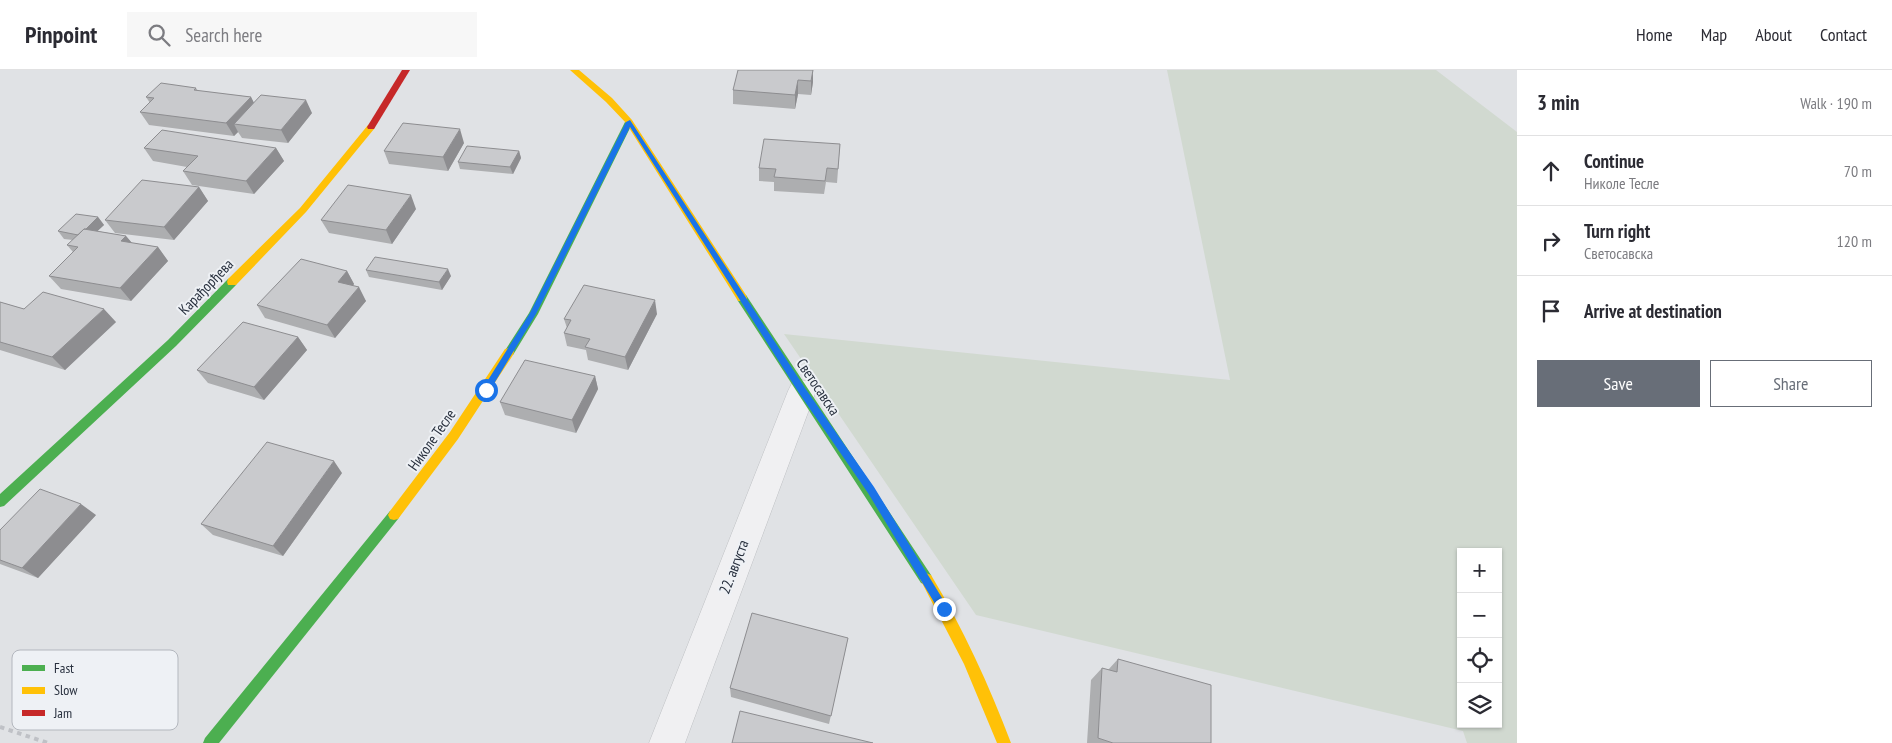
<!DOCTYPE html>
<meta charset="utf-8">
<style>
body{margin:0;font-family:"PT Sans Narrow",sans-serif;background:#f7f7f7;color:#2b2b33}
.controls{position:absolute;right:15px;bottom:15px;display:grid;overflow:hidden;border-radius:0px;box-shadow:0 1px 4px #0004}
.controls button{width:45px;height:45px;display:grid;place-items:center;padding:0;border:0;border-bottom:1px solid #e1e1e2;background:#fff;color:#2b2b33;font:25px sans-serif}
.stop{position:absolute;width:15px;height:15px;margin:-11px;border:4px solid #1a73e8;border-radius:50%;background:#fff}
.stop.end{background:#1a73e8;border-color:#fff;box-shadow:0 1px 5px #0008}
.list{margin:0;padding:0;list-style:none}
h2{display:flex;justify-content:space-between;align-items:center;height:65px;margin:0;padding:0 20px;font-size:21px}
h2 small{font-size:16px;font-weight:400;color:#7c7c81}
.list li{display:grid;grid-template-columns:32px 1fr auto;gap:15px;align-items:center;box-sizing:border-box;height:70px;padding:0 20px;border-top:1px solid #e1e1e2}
.list b{display:block;font-size:19px;white-space:nowrap}
.list p{margin:0;font-size:16px;white-space:nowrap;color:#7c7c81}
.list em{font-size:16px;font-style:normal;color:#7c7c81}
.actions{display:flex;gap:10px;padding:15px 20px}
.actions a{flex:1;padding:11px 0;border:1px solid #686e78;border-radius:0px;text-align:center;font-size:18px;color:#686e78}
.actions .main{background:#686e78;color:#fff}
.icon{flex:none;width:28px;height:28px;fill:none;stroke:currentColor;stroke-width:2;stroke-linecap:round;stroke-linejoin:round}
.map{position:relative;flex:none;width:1517px;height:673px;overflow:hidden}
header{display:flex;align-items:center;gap:30px;box-sizing:border-box;height:70px;padding:0 25px;background:#fff;border-bottom:1px solid #e1e1e2}
header strong{font-size:24px}
nav{display:flex;gap:28px;margin-inline-start:auto;font-size:18px}
.search{width:350px;height:45px;background:#f7f7f7;display:flex;align-items:center;gap:12px;box-sizing:border-box;padding:0 18px;border-radius:0px;color:#7c7c81;font-size:19px}
main{display:flex}
aside{flex:1;background:#fff}
.map>svg:first-child{display:block}
</style>
<header>
<strong>Pinpoint</strong>
<div class="search"><svg class="icon" aria-label="search" viewBox="0 0 24 24"><circle cx="10" cy="10" r="6"/><path d="M15 15l6 6"/></svg>Search here</div>
<nav><a>Home</a><a>Map</a><a>About</a><a>Contact</a></nav>
</header>
<main>
<div class="map">
<svg width="1517" height="673" viewBox="0 0 1517 673">
<rect width="100%" height="100%" fill="#e0e2e5"/>
<path fill="#d1d9d0" fill-rule="evenodd" d="M1167 0H1436L1517 62V673H1467L1463 661 976 545 784 264 1230 310ZM1461 482H1498V654H1461Z"/>
<g fill="none" stroke-linecap="round" stroke-linejoin="round">
<g stroke="#bec0c3" stroke-width="1">
<path id="street" d="M802 310 812 313 816 321 685 673H649L788 321 792 313Z"/>
</g>
<path stroke="#bfc1c6" stroke-width="4" stroke-dasharray="4.5 4.5" stroke-linecap="butt" d="M0 657 48 673"/>
<use href="#street" fill="#f0f0f2" fill-rule="evenodd"/>
<path fill="#4caf50" fill-rule="evenodd" d="M629 49 633 52 538 244 513 285H505L504 282 529 243 625 52Z
M232 208 237 212 236 215 176 276 4 436 0 437V424L168 270 228 209Z
M742 224 746 225 931 505 932 509 931 513 926 515 921 513 738 231 737 228Z
M394 440 398 441 400 445 398 449 219 673H203L205 668 390 441Z"/>
<path fill="#ffc107" fill-rule="evenodd" d="M570 0H579L612 28 632 50 746 225 747 228 746 231H738L626 53 606 32Z
M371 54 375 57 374 59 306 142 236 215H228L227 212 228 209 300 138 368 55Z
M509 278 513 279 514 282 513 285 458 369 398 449 394 450 390 449 388 445 390 441 450 362 505 279Z
M926 503 931 505C963 558 989 615 1011 673H997L964 594 920 509 921 505Z"/>
<path fill="#c62828" fill-rule="evenodd" d="M402 0H410L374 59H368L367 57Z"/>
</g>
<path fill="#adaeb0" d="M813 0V12L811 25 798 24 795 39 733 34V20Z
M196 18 198 21 251 27 254 33 312 43 288 73 242 68 238 62 234 66 149 55 140 42 150 33 146 27Z
M464 73 448 101 389 94 384 81Z
M840 74 837 113 826 112 824 124 774 121V112L759 111V98Z
M144 78H276L284 91 254 124 192 115 183 101 187 97 153 91Z
M519 81 521 88 513 104 460 99 458 92Z
M199 117 208 131 174 170 115 163 105 150Z
M416 139 392 174 329 163 321 150Z
M98 147 104 155 97 161 126 166 132 173 158 177 168 191 131 231 61 219 49 206 73 182 67 175 73 170 64 169 58 161Z
M366 200 451 206 442 220 369 207Z
M347 201 354 214 353 216 366 231 335 268 265 248 257 235Z
M0 232 24 239 116 252 65 300 0 280Z
M657 244 628 300 588 290 586 280 567 276 564 263 567 258 564 249Z
M298 267 307 280 264 330 208 313 197 300Z
M595 306 598 319 576 363 505 345 500 332Z
M342 403 283 486 213 465 201 454Z
M96 445 38 508 0 494V460Z
M848 568 829 654 731 627 730 618Z
M1118 589 1211 673H1087L1091 610 1102 598 1108 600Z"/>
<path fill="#8d8d90" d="M813 0V12L811 25V11Z
M798 10V24L795 39V25Z
M251 27 258 41 234 54 238 62 234 66 226 53Z
M306 30 312 43 288 73 281 60Z
M460 59 464 73 448 101 443 87Z
M276 78 284 91 254 124 246 111Z
M519 81 521 88 513 104 510 97Z
M199 117 208 131 174 170 164 157Z
M411 125 416 139 392 174 386 160Z
M98 147 104 155 86 172 80 165Z
M126 166 137 179 121 171Z
M158 177 168 191 131 231 120 218Z
M448 199 451 206 442 220 439 212Z
M347 201 354 214 345 225 338 212Z
M359 217 366 231 335 268 327 255Z
M655 230 657 244 628 300 625 287Z
M104 239 116 252 65 300 52 287Z
M298 267 307 280 264 330 254 317Z
M595 306 598 319 576 363 572 350Z
M334 391 342 403 283 486 273 476Z
M81 434 96 445 38 508 22 498Z"/>
<path fill="#c9cacd" stroke="#8d8d90" d="M738 0H813L811 11 798 10 795 25 733 20Z
M161 13 196 18 194 20 251 27 226 53 140 42 154 28 146 27Z
M261 25 306 30 281 60 234 54Z
M403 53 460 59 443 87 384 81Z
M162 60 276 78 246 111 183 101 198 86 144 78Z
M764 69 840 74 838 99 827 98 825 111 774 107 776 99 759 98Z
M467 76 519 81 510 97 458 92Z
M142 110 199 117 164 157 105 150Z
M348 115 411 125 386 160 321 150Z
M76 144 98 147 86 159H84L78 165 58 161Z
M84 159 126 166 121 171 158 177 120 218 49 206 78 177 67 175Z
M375 187 448 199 439 212 366 200Z
M301 189 347 201 338 212 359 217 327 255 257 235Z
M584 215 655 230 625 287 585 277 590 269 564 263 571 250 564 249Z
M43 222 104 239 52 287 0 272V232L24 239Z
M243 252 298 267 254 317 197 300Z
M525 290 595 306 572 350 500 332Z
M267 372 334 391 273 476 201 454Z
M40 419 81 434 22 498 0 490V460Z
M752 543 848 568 831 646 730 618Z
M1118 589 1211 615V673H1113L1098 668 1102 598 1117 602Z
M740 641 873 673H732Z"/>
<path fill="#1a73e8" d="M630 50 805 318 874 417 947 536V542H940L868 423 799 323 630 57 536 244 489 322H483V318L530 243 626 52Z"/>
<g text-anchor="middle" stroke-width="4" stroke-linejoin="round" paint-order="stroke">
<g font-size="15" fill="#28303e" stroke="#eef1f5">
<text transform="translate(206 217) rotate(-46)" y="5">Карађорђева</text>
<text transform="translate(818 317) rotate(56)" y="5">Светосавска</text>
<text transform="translate(432 370) rotate(-55)" y="5">Николе Тесле</text>
<text transform="translate(734 497) rotate(-69)" y="5">22. августа</text>
</g>
</g>
<rect x="12" y="580" width="166" height="80" rx="8" fill="#eef1f5" stroke="#b3b7be" stroke-width="1"/>
<rect x="22" y="595" width="23" height="6" fill="#4caf50"/>
<rect x="22" y="617" width="23" height="7" fill="#ffc107"/>
<rect x="22" y="640" width="23" height="6" fill="#c62828"/>
<g font-size="14" fill="#28303e">
<text x="54" y="603">Fast</text>
<text x="54" y="625">Slow</text>
<text x="54" y="648">Jam</text>
</g>
</svg>
<div class="controls">
<button>+</button>
<button>−</button>
<button><svg class="icon" aria-label="locate" viewBox="0 0 24 24"><circle cx="12" cy="12" r="6"/><path d="M12 2v4M12 18v4M2 12h4M18 12h4"/></svg></button>
<button><svg class="icon" aria-label="layers" viewBox="0 0 24 24"><path d="M12 4l9 5-9 5-9-5zM3 14l9 5 9-5"/></svg></button>
</div>
<div class="stop" style="left:486px;top:320px"></div>
<div class="stop end" style="left:944px;top:539px"></div>
</div>
<aside>
<h2>3 min<small>Walk · 190 m</small></h2>
<ul class="list">
<li><svg class="icon" aria-label="ahead" viewBox="0 0 24 24"><path d="M12 20V5M6 11l6-6 6 6"/></svg><div><b>Continue</b><p>Николе Тесле</p></div><em>70 m</em></li>
<li><svg class="icon" aria-label="right" viewBox="0 0 24 24"><path d="M7 20v-9h11M14 6l5 5-5 5"/></svg><div><b>Turn right</b><p>Светосавска</p></div><em>120 m</em></li>
<li><svg class="icon" aria-label="arrive" viewBox="0 0 24 24"><path d="M6 21V4h12l-3 4 3 4H6"/></svg><div><b>Arrive at destination</b></div></li>
</ul>
<div class="actions"><a class="main">Save</a><a>Share</a></div>
</aside>
</main>
